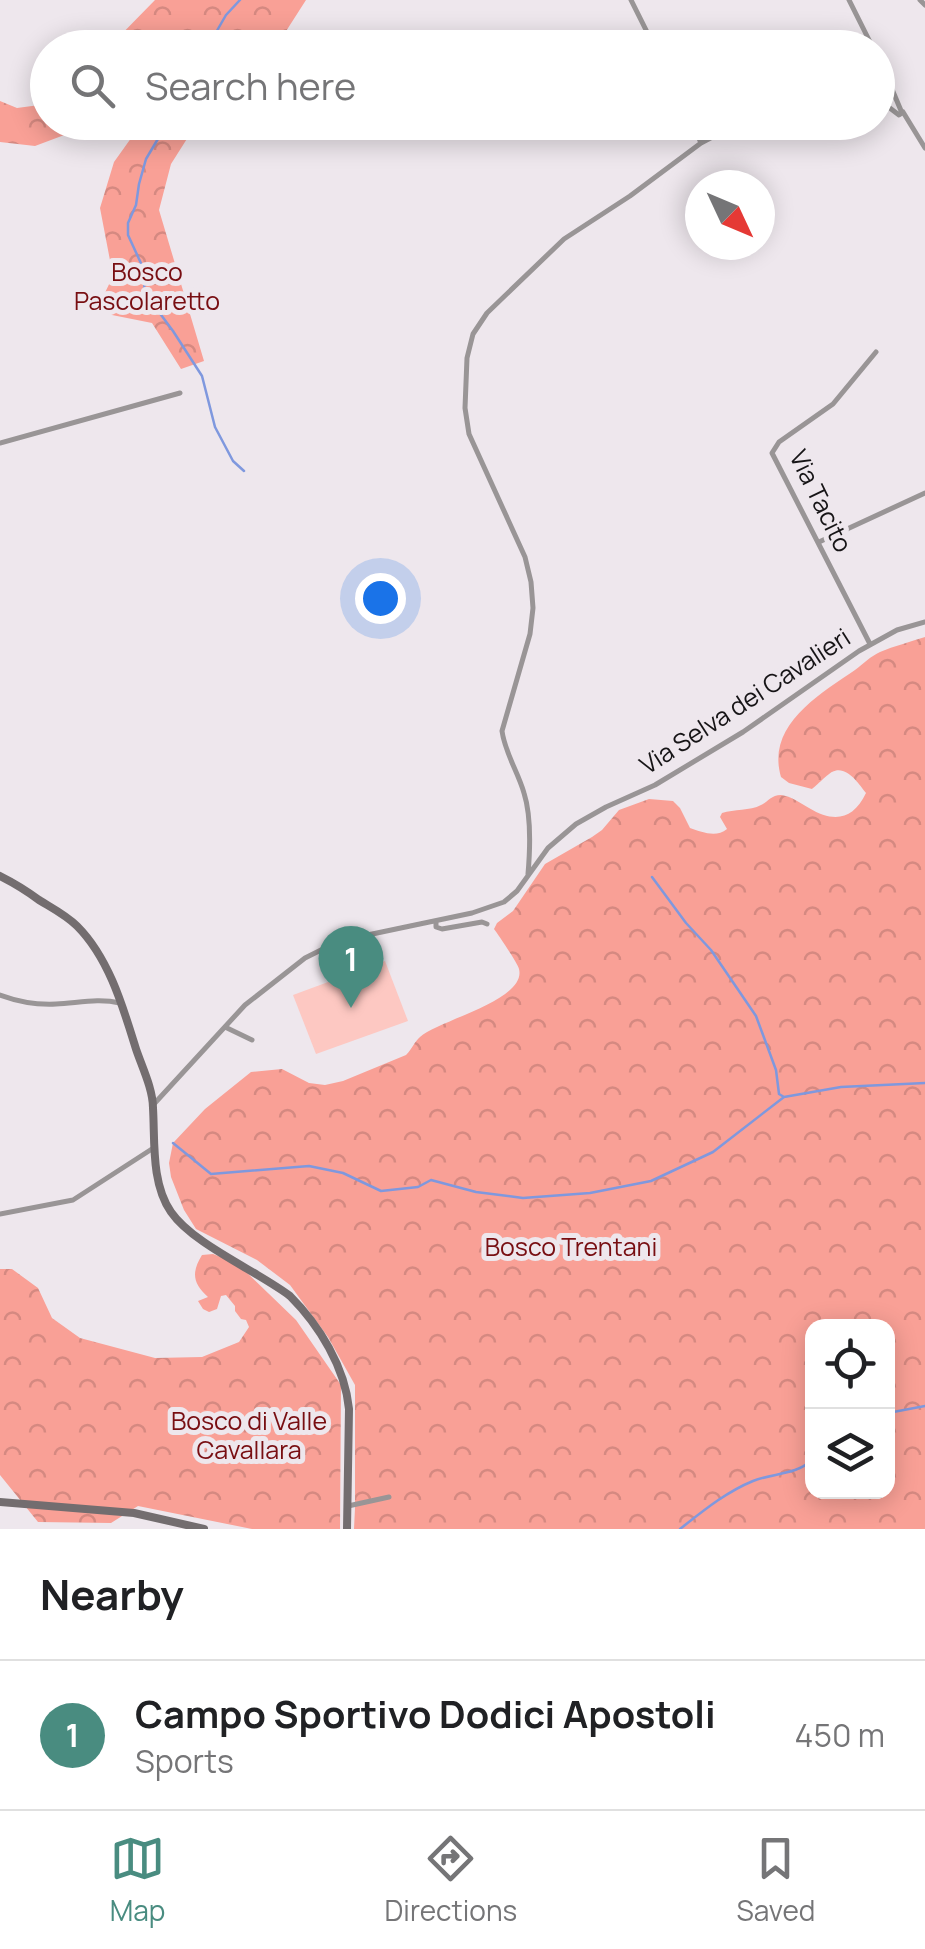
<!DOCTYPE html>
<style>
body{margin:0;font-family:Manrope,sans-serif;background:#f6f6f6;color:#202124}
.controls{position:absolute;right:30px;bottom:30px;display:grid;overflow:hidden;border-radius:20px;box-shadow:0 5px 25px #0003}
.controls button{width:90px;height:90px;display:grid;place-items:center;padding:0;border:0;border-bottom:2px solid #e0e0e0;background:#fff;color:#202124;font:50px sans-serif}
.compass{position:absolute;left:685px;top:170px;width:90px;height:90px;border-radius:50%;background:#fff;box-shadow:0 5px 25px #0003;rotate:134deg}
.you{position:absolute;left:380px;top:598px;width:35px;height:35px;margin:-25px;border:8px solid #fff;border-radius:50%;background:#1a73e8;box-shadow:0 0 0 15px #1a73e833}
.badge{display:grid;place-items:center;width:65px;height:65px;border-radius:50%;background:#498c80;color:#fff;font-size:32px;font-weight:700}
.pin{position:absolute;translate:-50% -82px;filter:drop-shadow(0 2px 5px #0008)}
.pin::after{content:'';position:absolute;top:52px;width:35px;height:30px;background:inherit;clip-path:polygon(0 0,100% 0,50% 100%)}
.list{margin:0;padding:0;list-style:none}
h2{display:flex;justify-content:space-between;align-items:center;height:130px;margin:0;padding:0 40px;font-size:42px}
h2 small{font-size:32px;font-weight:400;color:#757577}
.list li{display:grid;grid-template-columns:65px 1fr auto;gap:30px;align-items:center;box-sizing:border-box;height:150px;padding:0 40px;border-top:2px solid #e0e0e0}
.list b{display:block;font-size:38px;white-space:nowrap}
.list p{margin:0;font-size:32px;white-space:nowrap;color:#757577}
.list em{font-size:32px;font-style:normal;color:#757577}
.icon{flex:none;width:55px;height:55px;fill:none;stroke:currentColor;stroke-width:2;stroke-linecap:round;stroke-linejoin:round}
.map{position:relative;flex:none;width:925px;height:1529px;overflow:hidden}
.search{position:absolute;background:#fff;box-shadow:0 5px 25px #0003;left:30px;right:30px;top:30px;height:110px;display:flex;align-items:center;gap:25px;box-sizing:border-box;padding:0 35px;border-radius:55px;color:#757577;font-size:38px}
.sheet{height:280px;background:#fff}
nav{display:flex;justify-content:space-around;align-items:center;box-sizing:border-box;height:140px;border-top:2px solid #e0e0e0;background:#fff;font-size:28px;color:#757577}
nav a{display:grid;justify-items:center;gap:5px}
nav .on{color:#498c80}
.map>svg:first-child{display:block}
</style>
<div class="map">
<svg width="925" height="1529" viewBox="0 0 925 1529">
<defs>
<pattern id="forest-crowns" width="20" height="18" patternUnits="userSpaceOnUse" patternTransform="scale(2.5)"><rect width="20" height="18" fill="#f9a096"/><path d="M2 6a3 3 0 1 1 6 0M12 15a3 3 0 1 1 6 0" fill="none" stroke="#d58981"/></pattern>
</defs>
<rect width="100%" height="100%" fill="#eee7ed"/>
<path fill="#fdc8c2" d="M385 961 408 1021 316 1054 293 995Z"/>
<path fill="url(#forest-crowns)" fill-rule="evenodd" d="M155 0H306L281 39 269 47H109Z
M0 101 17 108 47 104 48 122 88 123 75 131 35 146 0 142Z
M116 123H197L171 164 159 210 204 361 181 369 152 323 112 315 101 301 113 276 100 208 114 162 134 134Z
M925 637V1529H354L355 1508V1385L328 1337 290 1285 257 1260 196 1229 184 1210 171 1177 169 1163 173 1143 205 1109 251 1072 282 1069 309 1083 325 1085 343 1081 406 1055C412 1049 415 1041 420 1037 439 1020 527 1000 519 969 518 964 498 934 494 929L497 923 513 911 545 864 592 837 602 830 619 810 649 799 673 801 680 808 690 828C702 832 716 838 727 829L720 817 722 813C734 809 750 811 761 805 768 802 771 795 781 795 791 796 800 803 809 808 834 823 853 820 866 793 859 784 846 764 832 772 829 773 816 786 812 789L789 783 781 777C766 726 818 695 855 670 863 664 871 656 880 652 894 646 910 642 925 637ZM812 1326H888V1492H812Z
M213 1254 238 1264 296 1320 341 1385 340 1529H252L138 1506 111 1523 38 1522 0 1475V1269H12L38 1288 52 1318 80 1338 155 1358 202 1357 239 1342 249 1327 246 1320 241 1319 235 1311V1306L226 1295 221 1296 217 1309 209 1312 203 1309 198 1301 208 1297C193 1283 191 1273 202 1255Z"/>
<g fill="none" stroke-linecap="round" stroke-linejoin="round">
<path stroke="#7f98de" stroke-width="2.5" d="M207 48 226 15 240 0
M168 122 146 159 139 184 136 205 128 223V235L145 272 144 292 173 331 202 376 215 427 233 461 244 471
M652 877 686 923 711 950 756 1016 776 1070 779 1094 784 1097 841 1087 925 1083
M173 1143 211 1174 309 1166 343 1173 381 1191 418 1187 431 1180 476 1192 523 1198 590 1193 651 1181 713 1152 784 1097
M888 1413 925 1406
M680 1529C703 1511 726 1492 753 1481 773 1473 796 1475 812 1460"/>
<path stroke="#999596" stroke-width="5" d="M631 0 655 48
M849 0 873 48
M920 0 925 5
M878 56 902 113 899 115 878 99
M903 112 925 148
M692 122 701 143
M0 443 180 393
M819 542 925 493
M870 644 772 453 779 442 833 404 876 352
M528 874C530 851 531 815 524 793 518 772 505 753 502 731L530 634 533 608 531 582 525 557 469 434 465 408 467 358 473 334 487 313 564 239 630 196 701 143 741 122
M436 921V927L442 929 482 922 487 924
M0 995C19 1002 36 1005 56 1004 78 1003 98 998 120 1003
M225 1027 252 1040
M154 1104 245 1005 305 958 339 941 472 913 504 902 517 891 548 848 576 824 606 807 655 785 743 732 859 651 897 630 925 622
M0 1214 73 1200 155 1147
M348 1506 389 1497"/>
<path stroke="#736d6f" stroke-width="8" d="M0 876C14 883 27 891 39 900 52 908 66 915 77 926 109 958 123 1007 136 1049 142 1067 153 1089 153 1108 155 1141 151 1183 171 1212 193 1244 257 1271 290 1296 319 1325 345 1367 349 1409L347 1529
M0 1502 134 1513 204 1529"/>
</g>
<g text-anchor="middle" stroke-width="10" stroke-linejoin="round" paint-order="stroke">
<g font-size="25" fill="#780e12" stroke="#eee7ed">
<text x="147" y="281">Bosco<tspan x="147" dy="29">Pascolaretto</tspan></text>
<text x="571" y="1256">Bosco Trentani</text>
<text x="249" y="1430">Bosco di Valle<tspan x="249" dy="29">Cavallara</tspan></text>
</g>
<g font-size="25" fill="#161416" stroke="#eee7ed">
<text transform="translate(821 501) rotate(64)" y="9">Via Tacito</text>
<text transform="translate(745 701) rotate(-33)" y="9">Via Selva dei Cavalieri</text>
</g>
</g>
</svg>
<div class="controls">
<button><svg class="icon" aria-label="locate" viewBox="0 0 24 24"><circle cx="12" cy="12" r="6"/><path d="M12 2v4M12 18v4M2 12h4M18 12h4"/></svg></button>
<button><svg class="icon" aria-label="layers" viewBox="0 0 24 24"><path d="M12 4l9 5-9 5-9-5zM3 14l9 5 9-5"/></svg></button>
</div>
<svg class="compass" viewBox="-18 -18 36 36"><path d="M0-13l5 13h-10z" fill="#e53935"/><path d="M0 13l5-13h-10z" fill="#757577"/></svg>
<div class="you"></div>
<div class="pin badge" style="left:351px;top:1008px">1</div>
<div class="search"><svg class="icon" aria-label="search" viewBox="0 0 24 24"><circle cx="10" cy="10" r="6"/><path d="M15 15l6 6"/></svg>Search here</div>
</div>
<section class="sheet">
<h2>Nearby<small></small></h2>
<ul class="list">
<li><span class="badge">1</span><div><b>Campo Sportivo Dodici Apostoli</b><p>Sports</p></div><em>450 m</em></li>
</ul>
</section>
<nav>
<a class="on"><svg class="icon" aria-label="map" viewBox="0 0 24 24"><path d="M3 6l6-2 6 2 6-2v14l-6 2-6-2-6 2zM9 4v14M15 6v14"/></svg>Map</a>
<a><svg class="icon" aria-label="directions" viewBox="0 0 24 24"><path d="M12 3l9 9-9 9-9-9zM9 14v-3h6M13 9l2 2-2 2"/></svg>Directions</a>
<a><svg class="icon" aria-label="saved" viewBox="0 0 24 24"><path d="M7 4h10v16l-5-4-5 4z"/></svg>Saved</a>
</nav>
